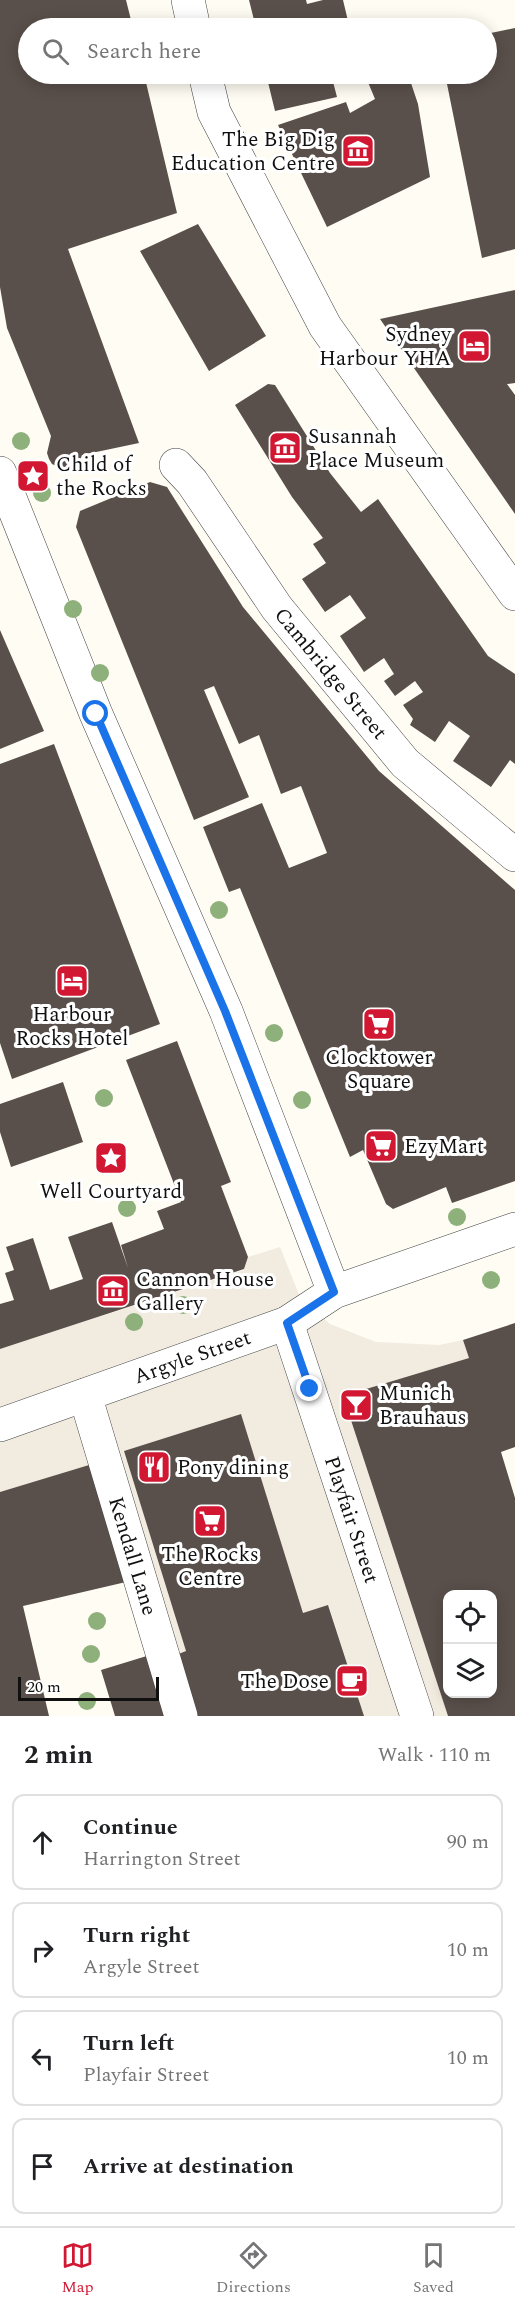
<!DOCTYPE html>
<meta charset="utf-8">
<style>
body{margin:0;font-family:Spectral,serif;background:#f6f6f6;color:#202124}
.controls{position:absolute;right:18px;bottom:18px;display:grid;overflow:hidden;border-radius:12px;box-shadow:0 3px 15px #0003}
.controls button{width:54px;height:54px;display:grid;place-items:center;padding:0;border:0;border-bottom:2px solid #e0e0e0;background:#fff;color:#202124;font:30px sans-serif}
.scale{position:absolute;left:18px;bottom:15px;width:141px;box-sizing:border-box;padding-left:6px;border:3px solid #101010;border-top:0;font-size:16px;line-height:21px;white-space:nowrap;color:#101010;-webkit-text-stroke:4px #fff;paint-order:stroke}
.stop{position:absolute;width:18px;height:18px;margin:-14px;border:4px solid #1a73e8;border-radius:50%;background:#fff}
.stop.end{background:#1a73e8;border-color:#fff;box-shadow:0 2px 6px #0008}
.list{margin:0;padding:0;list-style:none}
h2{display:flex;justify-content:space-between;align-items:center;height:78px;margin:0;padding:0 24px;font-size:26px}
h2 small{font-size:20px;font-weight:400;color:#757577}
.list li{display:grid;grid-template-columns:39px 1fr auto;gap:18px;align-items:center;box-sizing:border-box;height:96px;margin:0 12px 12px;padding:0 12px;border:2px solid #e0e0e0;border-radius:12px}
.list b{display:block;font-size:22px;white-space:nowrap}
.list p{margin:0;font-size:20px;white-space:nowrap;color:#757577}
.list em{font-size:20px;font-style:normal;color:#757577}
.icon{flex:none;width:33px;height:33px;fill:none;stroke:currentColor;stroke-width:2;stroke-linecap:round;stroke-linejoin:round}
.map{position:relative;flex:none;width:515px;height:1716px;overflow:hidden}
.search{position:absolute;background:#fff;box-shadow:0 3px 15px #0003;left:18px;right:18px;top:18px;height:66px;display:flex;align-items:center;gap:15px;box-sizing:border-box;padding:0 21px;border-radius:33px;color:#757577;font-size:22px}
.sheet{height:510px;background:#fff}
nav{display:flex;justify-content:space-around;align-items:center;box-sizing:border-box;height:84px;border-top:2px solid #e0e0e0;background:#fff;font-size:16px;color:#757577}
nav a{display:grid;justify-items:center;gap:3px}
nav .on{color:#d11731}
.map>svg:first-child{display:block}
</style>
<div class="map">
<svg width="515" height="1716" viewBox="0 0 515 1716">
<rect width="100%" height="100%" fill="#fffcf3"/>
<path fill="#f2ebe0" d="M280 1247 300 1297 330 1324 376 1342 439 1345 463 1340 469 1358 343 1397 448 1716H364L329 1606 303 1613 240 1414 124 1451 186 1651 176 1655 89 1465 0 1492V1349L244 1270 248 1257Z"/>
<path fill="#5a504b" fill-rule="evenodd" d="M0 0H126L133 28H28V74H144L177 213 68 249 139 443 82 455 79 463 65 470 52 464 49 459 47 453 51 436 7 328 0 287Z
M249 0H306L307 4 323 0H343L348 21 317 28H256Z
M515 28V249L482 258 445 74H486V34Z
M266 74H331L337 97 275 111Z
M368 74H408L418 104 430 177 327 227 278 125 346 102 350 113 375 99 365 75Z
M198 224 266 336 209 371 140 251Z
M515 290V383L507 384 515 395V514L380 319Z
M268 384 275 385 330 473 361 512 378 499 488 656 515 674V764L510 760 491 787 453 761 470 736 449 721 435 742 410 725 413 719 403 705 423 692 415 681 395 696 384 681 394 674 384 658 364 672 340 636 366 618 350 595 325 612 302 579 326 563 313 544 323 538 292 497 235 405Z
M150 482 167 487 243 607 379 771 515 890V1181L452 1203 446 1187 393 1209 386 1204 363 1150 350 1157 240 888 229 892 203 827 262 803 289 868 327 853 301 786 281 794 259 735 239 744 214 686 204 690 249 797 194 820 76 527 80 511Z
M0 630 44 731 0 749Z
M54 744 160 1024 12 1079 0 1043V764Z
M177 1041 231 1182 221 1186 248 1257 244 1269 0 1349V1304L14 1300 5 1273 14 1270 6 1247 33 1238 50 1290 83 1279 68 1237 112 1222 128 1268 121 1245 164 1229 157 1211 181 1202 126 1060Z
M63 1082 83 1142 11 1167 0 1132V1104Z
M515 1323V1447L501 1452 515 1498V1716H448L343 1396 469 1358 463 1340ZM448 1594H492V1694H448Z
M241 1414 303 1613 328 1605 364 1716H195L176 1655 186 1651 124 1451Z
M89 1465 126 1582 23 1606 49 1716H0V1492Z
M150 1655 167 1716H115L101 1670Z"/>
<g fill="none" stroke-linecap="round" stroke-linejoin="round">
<g stroke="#434343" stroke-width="34">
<g id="minor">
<path d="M188 0 194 28"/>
<path d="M205 74 214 112 325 326 515 594"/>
<path id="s1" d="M176 465 192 482 277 608 405 763 515 855"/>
<path d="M0 473 96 714 226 1011 334 1292"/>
<path id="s2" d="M287 1323 417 1716"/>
<path id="s3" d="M85 1395 181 1716"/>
<path id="s4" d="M0 1425 287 1323 334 1292 515 1229"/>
</g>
</g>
<use href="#minor" stroke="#fff" stroke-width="33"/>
</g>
<g fill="#8eb07b">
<circle cx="21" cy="441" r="9"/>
<circle cx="42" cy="493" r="9"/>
<circle cx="73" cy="609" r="9"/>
<circle cx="100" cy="673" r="9"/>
<circle cx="219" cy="910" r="9"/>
<circle cx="274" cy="1033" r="9"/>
<circle cx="104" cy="1098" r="9"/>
<circle cx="302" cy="1100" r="9"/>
<circle cx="127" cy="1208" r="9"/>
<circle cx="457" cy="1217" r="9"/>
<circle cx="491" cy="1280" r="9"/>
<circle cx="183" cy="1305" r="9"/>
<circle cx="134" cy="1322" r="9"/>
<circle cx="97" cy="1621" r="9"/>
<circle cx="91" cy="1654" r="9"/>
<circle cx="87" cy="1701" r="9"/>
</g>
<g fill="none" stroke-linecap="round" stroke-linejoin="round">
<path stroke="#1a73e8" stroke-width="8" d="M96 714 225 1011 334 1292 287 1323 310 1389"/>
</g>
<defs>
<g id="museum-square" transform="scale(1.725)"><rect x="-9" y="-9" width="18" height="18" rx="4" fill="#d11731" stroke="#fff"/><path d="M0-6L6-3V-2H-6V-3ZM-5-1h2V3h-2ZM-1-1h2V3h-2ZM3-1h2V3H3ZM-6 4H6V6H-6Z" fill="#fff"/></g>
<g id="hotel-square" transform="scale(1.725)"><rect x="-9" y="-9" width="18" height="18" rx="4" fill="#d11731" stroke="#fff"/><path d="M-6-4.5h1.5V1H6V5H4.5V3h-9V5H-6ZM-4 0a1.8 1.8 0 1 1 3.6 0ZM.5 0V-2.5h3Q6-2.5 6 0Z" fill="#fff"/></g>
<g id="sight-square" transform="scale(1.725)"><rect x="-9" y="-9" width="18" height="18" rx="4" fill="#d11731" stroke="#fff"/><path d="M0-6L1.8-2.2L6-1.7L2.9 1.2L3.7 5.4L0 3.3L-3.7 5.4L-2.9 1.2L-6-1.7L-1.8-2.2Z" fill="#fff"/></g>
<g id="supermarket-square" transform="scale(1.725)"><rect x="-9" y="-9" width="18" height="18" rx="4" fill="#d11731" stroke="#fff"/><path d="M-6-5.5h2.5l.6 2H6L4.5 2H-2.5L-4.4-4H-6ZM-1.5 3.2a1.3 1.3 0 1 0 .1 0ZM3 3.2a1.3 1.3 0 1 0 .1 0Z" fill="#fff"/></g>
<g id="bar-square" transform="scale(1.725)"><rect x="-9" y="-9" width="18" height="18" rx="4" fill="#d11731" stroke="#fff"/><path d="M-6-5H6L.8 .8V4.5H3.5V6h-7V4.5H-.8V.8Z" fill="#fff"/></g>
<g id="restaurant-square" transform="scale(1.725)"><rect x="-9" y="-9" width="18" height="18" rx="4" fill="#d11731" stroke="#fff"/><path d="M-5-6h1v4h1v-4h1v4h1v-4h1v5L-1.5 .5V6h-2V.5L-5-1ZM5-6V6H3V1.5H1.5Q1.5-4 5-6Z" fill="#fff"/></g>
<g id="cafe-square" transform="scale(1.725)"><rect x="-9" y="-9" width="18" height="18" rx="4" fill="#d11731" stroke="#fff"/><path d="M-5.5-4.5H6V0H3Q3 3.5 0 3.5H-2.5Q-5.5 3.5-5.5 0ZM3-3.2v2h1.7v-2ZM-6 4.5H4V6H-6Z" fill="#fff"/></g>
</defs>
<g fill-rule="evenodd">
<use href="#museum-square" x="358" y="151"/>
<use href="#hotel-square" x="474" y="346"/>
<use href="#museum-square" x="285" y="448"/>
<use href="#sight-square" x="33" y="476"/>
<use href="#hotel-square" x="72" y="981"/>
<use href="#supermarket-square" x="379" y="1024"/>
<use href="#supermarket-square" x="381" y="1146"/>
<use href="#sight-square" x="111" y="1158"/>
<use href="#museum-square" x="113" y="1291"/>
<use href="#bar-square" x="356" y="1405"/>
<use href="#restaurant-square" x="154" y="1467"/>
<use href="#supermarket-square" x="210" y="1521"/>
<use href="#cafe-square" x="352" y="1681"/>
</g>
<g text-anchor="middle" stroke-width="6" stroke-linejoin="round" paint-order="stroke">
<g font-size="21" fill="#101010" stroke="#fff" text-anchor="start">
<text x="335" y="146" text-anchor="end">The Big Dig<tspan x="335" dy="24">Education Centre</tspan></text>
<text x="451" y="341" text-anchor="end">Sydney<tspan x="451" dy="24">Harbour YHA</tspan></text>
<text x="308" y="443">Susannah<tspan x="308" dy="24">Place Museum</tspan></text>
<text x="56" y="471">Child of<tspan x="56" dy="24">the Rocks</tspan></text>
<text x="72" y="1021" text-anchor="middle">Harbour<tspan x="72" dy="24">Rocks Hotel</tspan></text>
<text x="379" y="1064" text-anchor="middle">Clocktower<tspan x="379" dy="24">Square</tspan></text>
<text x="404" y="1153">EzyMart</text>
<text x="111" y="1198" text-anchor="middle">Well Courtyard</text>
<text x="136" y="1286">Cannon House<tspan x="136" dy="24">Gallery</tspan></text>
<text x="379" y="1400">Munich<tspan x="379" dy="24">Brauhaus</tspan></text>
<text x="177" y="1474">Pony dining</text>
<text x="210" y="1561" text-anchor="middle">The Rocks<tspan x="210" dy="24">Centre</tspan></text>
<text x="329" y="1688" text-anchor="end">The Dose</text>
</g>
<g font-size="21" fill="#101010" stroke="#fff">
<text dy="7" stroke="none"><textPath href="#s1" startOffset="260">Cambridge Street</textPath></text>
<text dy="7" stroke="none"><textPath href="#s4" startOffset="204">Argyle Street</textPath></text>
<text dy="7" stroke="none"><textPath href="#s2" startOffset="207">Playfair Street</textPath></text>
<text dy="7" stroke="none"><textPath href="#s3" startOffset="168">Kendall Lane</textPath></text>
</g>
</g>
</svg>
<div class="controls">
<button><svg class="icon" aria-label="locate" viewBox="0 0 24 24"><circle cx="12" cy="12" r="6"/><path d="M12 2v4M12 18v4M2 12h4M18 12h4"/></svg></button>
<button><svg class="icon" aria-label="layers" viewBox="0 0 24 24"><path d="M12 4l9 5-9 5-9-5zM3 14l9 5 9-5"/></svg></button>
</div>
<div class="scale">20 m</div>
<div class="stop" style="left:96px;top:714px"></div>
<div class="stop end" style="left:310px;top:1389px"></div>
<div class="search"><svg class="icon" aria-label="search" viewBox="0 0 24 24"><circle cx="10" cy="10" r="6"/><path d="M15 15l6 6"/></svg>Search here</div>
</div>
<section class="sheet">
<h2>2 min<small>Walk · 110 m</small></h2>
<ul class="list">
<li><svg class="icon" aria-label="ahead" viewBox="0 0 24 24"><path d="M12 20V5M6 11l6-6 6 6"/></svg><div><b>Continue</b><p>Harrington Street</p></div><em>90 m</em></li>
<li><svg class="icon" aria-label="right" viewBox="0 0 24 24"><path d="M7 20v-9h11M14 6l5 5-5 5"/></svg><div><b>Turn right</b><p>Argyle Street</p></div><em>10 m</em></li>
<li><svg class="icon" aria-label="left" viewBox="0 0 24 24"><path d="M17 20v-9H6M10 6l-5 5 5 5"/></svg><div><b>Turn left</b><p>Playfair Street</p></div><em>10 m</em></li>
<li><svg class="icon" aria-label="arrive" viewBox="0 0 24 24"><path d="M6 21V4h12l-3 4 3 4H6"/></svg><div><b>Arrive at destination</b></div></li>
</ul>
</section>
<nav>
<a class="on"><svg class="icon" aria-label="map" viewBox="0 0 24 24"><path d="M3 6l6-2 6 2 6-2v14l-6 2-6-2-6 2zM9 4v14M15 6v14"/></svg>Map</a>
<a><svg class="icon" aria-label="directions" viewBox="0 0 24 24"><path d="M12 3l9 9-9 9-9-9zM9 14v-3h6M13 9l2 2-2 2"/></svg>Directions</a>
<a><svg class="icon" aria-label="saved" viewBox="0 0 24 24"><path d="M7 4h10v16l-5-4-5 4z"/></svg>Saved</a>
</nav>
